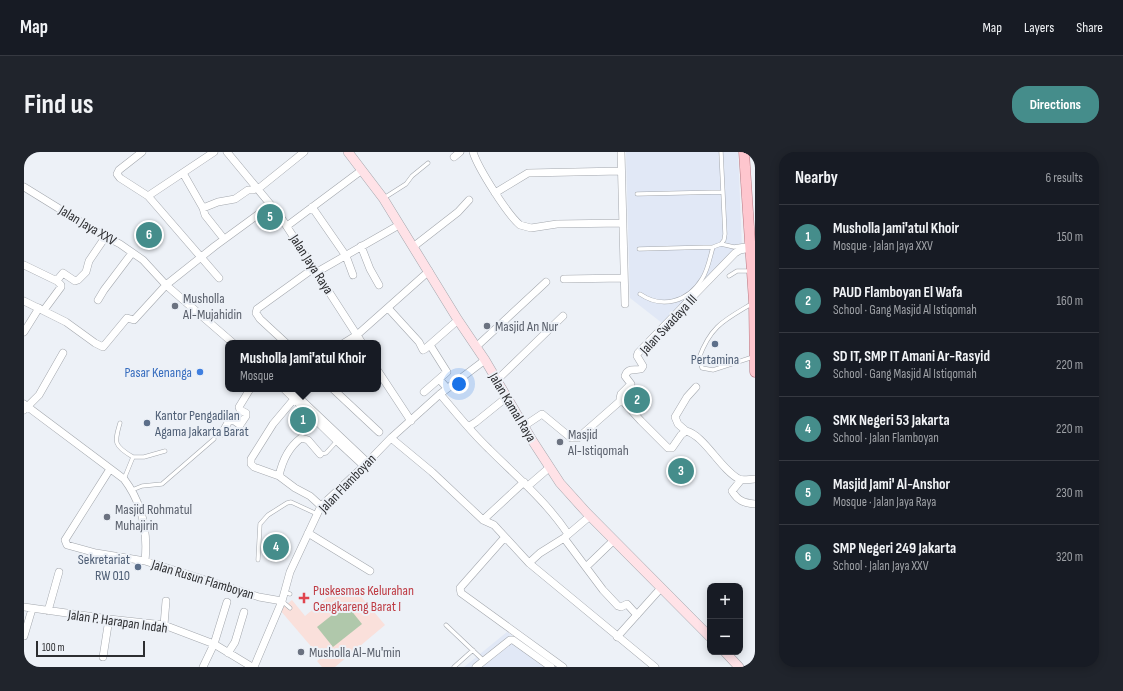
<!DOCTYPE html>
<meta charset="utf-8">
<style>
body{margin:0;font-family:"Sofia Sans Condensed",sans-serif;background:#20242c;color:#f1f3f6}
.controls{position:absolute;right:12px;bottom:12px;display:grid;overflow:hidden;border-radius:8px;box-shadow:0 2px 10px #0003}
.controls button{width:36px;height:36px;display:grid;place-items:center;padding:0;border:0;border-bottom:1px solid #363941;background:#171b24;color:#f1f3f6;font:20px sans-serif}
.scale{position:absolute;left:12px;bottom:10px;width:109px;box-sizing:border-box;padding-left:4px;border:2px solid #2d2e31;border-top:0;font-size:11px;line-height:14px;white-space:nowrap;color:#2d2e31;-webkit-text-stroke:3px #edf1f7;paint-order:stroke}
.you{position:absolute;left:435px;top:232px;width:14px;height:14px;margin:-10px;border:3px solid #fff;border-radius:50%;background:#1a73e8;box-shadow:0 0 0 6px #1a73e833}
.badge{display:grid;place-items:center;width:26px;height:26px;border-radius:50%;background:#458d8b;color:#fff;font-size:13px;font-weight:700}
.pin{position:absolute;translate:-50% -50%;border:2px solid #fff;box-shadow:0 1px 4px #0006}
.popup{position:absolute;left:201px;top:188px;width:156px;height:52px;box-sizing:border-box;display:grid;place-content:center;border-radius:8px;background:#171b24;filter:drop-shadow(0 1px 3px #0005);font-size:13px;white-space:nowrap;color:#9ea1a6}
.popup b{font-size:15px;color:#f1f3f6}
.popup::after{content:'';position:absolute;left:50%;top:100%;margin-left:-8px;border:8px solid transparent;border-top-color:#171b24}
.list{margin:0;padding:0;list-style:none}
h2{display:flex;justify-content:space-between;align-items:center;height:52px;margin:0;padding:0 16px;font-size:17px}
h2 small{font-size:13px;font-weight:400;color:#9ea1a6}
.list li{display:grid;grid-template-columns:26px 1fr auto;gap:12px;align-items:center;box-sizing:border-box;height:64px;padding:0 16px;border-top:1px solid #363941}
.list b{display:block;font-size:15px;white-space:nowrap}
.list p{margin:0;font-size:13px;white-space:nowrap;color:#9ea1a6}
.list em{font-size:13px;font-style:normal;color:#9ea1a6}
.map{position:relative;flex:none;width:731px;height:515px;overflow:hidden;border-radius:16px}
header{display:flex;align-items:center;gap:24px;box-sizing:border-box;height:56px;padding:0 20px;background:#171b24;border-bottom:1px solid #363941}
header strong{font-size:19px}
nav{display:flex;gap:22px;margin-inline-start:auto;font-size:14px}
.intro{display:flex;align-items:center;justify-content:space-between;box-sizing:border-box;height:96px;padding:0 24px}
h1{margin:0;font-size:28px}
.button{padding:10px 18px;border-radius:16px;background:#458d8b;color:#fff;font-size:14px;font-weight:700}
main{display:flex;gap:24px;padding:0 24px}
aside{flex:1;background:#171b24;border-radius:16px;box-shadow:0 2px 10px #0003}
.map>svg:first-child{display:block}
</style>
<header>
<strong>Map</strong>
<nav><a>Map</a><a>Layers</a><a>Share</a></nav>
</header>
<div class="intro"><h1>Find us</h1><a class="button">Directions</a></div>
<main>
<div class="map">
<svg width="731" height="515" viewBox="0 0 731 515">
<rect width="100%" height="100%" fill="#edf1f7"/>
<path fill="#e1e8f6" d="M602 0H714L718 96 638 171 606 146Z
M483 480 533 515H440Z"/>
<path fill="#fae0db" d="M317 434 323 440 329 435 361 473 311 515H298L293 509 297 506 256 458 268 448 281 464Z"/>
<path fill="#b0c8ab" d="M322 452 338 472 309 495 293 475Z"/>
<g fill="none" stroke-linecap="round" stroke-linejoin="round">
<g stroke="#a3a7ad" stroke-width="4.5">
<path id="service" d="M613 42 698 40
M360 46 382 32 388 24 404 11
M697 92 710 95 723 93
M615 97 689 95 697 92 700 88 701 82 697 0
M705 124 713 119H726
M616 142C638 157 664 150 678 127 684 118 686 105 689 95
M729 151C701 168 687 173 675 206L678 216 689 218 729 205
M96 271C90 291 90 294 109 305L100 327
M296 302 302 301 313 289
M109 305H120L141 299
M108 338 118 334 138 332 190 287
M234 408 236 372 244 363 263 351 267 350 293 362
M260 440 266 442
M258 449 266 456
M422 473 460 509
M430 515 449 498"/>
</g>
<g stroke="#a3a7ad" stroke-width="8">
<path id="minor" d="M118 0 95 18 93 22 96 26 124 44 190 0
M203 0 256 64 338 191
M449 0C454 16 483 62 496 73L507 76 533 72 599 71
M597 0 601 152
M430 5 436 0
M159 21 179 56
M0 35 73 80 96 92 119 108 142 133 209 191
M234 37 280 0
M471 41 504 21 597 19
M124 44 195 126
M288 55 322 104 329 123
M263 74 338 18
M200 87 181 63 179 56 194 50 211 47 224 38H229
M337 94 346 117 355 133
M389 95 434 60 445 48
M726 96 716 98 711 101 614 201 613 204 619 214 617 217C610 219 604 215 601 224L607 232 597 242 596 246 617 269 644 296H648L657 283 662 279C680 283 697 318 715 327 719 329 726 327 731 327
M0 113 33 129
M293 120 375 73
M540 127 600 126
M74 148 80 138 108 101
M0 149 42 170 71 191 79 195 103 166 110 168 142 133 191 94 247 53
M364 156 395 190 399 198 401 197 434 168
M20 158 37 135V133L34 130V127L39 121 51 129 54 128 62 120 65 109 82 84
M0 180 15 156
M262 191 236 167 232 161 233 157 290 116
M320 191 333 183 405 119
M406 193 423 220 415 227 423 236
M452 195 522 130
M354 219 387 269
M473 228 539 164
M260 237 313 289 340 314
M267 237 269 240 343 310
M309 237 355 280
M400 240 415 227
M416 242C432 261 447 280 465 297 492 324 522 349 544 382
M270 247 249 272 227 307V312L230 315 255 324 271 336 286 344 297 354
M0 252 100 327C118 351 124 380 121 409
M0 258 15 243 39 201
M500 274 518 262 547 286H554L595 250H598
M444 275 452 270 483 245
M662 279 654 272 651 265 663 245 672 235
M198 281 205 269 209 268 216 273 222 264V261L216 258 215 255 226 237
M367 286 408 320 459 368 470 373 505 411 631 515
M86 317 41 388 43 393 72 401 121 409 235 445 258 449
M255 324C258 310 265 295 277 286L284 288 296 302
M717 328 708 339C714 349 720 351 731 352
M504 334 526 315
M459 368 500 330
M284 381 346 419
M481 385 436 436 437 441 539 515
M540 386 579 438 594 454 597 455 603 452 613 463
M505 411 516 401 540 386 566 364
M562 415 590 388
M0 455 85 467 140 473 190 492 228 515
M24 459 35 420
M140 473 142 449
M0 484 8 457
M593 485 637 436
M204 501 211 490 220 460
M79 505 85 467
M179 515 190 492 203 450
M230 515 258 449 266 420 297 354 340 314 367 286 416 242 461 208
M452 515 486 488H489L527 515"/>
</g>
<g stroke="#a3a7ad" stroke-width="10">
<path id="secondary" d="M324 0 359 46 434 168 461 208 508 288 536 331 563 361 686 485
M701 500 715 515"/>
</g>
<g stroke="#b57882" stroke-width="11">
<path id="primary" d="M720 0 730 150 731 220"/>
</g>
<use href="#service" stroke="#fff" stroke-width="3.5"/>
<use href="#minor" stroke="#fff" stroke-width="7"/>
<use href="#secondary" stroke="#ffe2e7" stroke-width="9"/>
<use href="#primary" stroke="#fec6ce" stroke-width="10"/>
</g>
<g fill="#6b7280" stroke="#edf1f7" stroke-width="1.5">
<circle cx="151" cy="154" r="4"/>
<circle cx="463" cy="174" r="4"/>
<circle cx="536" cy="290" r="4"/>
<circle cx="83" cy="365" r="4"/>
<circle cx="277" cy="500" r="4"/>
</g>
<g fill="#5c6f8a" stroke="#edf1f7" stroke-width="1.5">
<circle cx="691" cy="192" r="4"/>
<circle cx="123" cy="271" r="4"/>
<circle cx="114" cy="415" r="4"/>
</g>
<circle fill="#3f7fe0" stroke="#edf1f7" stroke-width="1.5" cx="176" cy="220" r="4"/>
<path fill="#e0444e" stroke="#edf1f7" stroke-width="1.5" d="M278 440h4v4h4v4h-4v4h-4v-4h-4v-4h4z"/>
<g text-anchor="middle" stroke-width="4" stroke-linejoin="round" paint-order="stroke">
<g font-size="14" fill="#2d2e31" stroke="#edf1f7">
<text transform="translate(64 73) rotate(31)" y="5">Jalan Jaya XXV</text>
<text transform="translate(288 112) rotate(57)" y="5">Jalan Jaya Raya</text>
<text transform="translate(644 172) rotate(-47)" y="5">Jalan Swadaya III</text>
<text transform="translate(489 255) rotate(59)" y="5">Jalan Kamal Raya</text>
<text transform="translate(323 331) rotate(-46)" y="5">Jalan Flamboyan</text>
<text transform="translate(179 427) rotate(17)" y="5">Jalan Rusun Flamboyan</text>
<text transform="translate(94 469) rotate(8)" y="5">Jalan P. Harapan Indah</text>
</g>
<g font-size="14" fill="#5b616d" stroke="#edf1f7" text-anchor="start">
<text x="159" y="151">Musholla<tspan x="159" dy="16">Al-Mujahidin</tspan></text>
<text x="471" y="179">Masjid An Nur</text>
<text x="544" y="287">Masjid<tspan x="544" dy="16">Al-Istiqomah</tspan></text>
<text x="91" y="362">Masjid Rohmatul<tspan x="91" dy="16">Muhajirin</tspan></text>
<text x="285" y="505">Musholla Al-Mu'min</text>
</g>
<g font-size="14" fill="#4e5e75" stroke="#edf1f7">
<text x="691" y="212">Pertamina</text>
<text x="131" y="268" text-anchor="start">Kantor Pengadilan<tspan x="131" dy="16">Agama Jakarta Barat</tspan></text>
<text x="106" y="412" text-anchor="end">Sekretariat<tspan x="106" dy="16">RW 010</tspan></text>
</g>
<g font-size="14" fill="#366cbe" stroke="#edf1f7" text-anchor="end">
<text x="168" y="225">Pasar Kenanga</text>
</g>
<g font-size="14" fill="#be3a42" stroke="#edf1f7" text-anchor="start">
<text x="289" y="443">Puskesmas Kelurahan<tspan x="289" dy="16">Cengkareng Barat I</tspan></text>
</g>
</g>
</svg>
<div class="controls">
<button>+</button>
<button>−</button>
</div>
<div class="scale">100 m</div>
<div class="you"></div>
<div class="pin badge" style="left:279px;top:268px">1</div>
<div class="popup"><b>Musholla Jami'atul Khoir</b>Mosque</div>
<div class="pin badge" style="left:613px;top:248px">2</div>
<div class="pin badge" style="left:657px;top:319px">3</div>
<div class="pin badge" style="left:252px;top:395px">4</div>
<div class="pin badge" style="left:246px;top:65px">5</div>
<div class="pin badge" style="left:125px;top:83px">6</div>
</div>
<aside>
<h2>Nearby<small>6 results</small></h2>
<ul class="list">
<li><span class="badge">1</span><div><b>Musholla Jami'atul Khoir</b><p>Mosque · Jalan Jaya XXV</p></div><em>150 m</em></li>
<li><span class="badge">2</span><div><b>PAUD Flamboyan El Wafa</b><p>School · Gang Masjid Al Istiqomah</p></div><em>160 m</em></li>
<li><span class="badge">3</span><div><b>SD IT, SMP IT Amani Ar-Rasyid</b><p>School · Gang Masjid Al Istiqomah</p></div><em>220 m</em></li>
<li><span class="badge">4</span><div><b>SMK Negeri 53 Jakarta</b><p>School · Jalan Flamboyan</p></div><em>220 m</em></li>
<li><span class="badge">5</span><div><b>Masjid Jami' Al-Anshor</b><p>Mosque · Jalan Jaya Raya</p></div><em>230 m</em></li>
<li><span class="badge">6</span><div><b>SMP Negeri 249 Jakarta</b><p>School · Jalan Jaya XXV</p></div><em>320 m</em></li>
</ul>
</aside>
</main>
